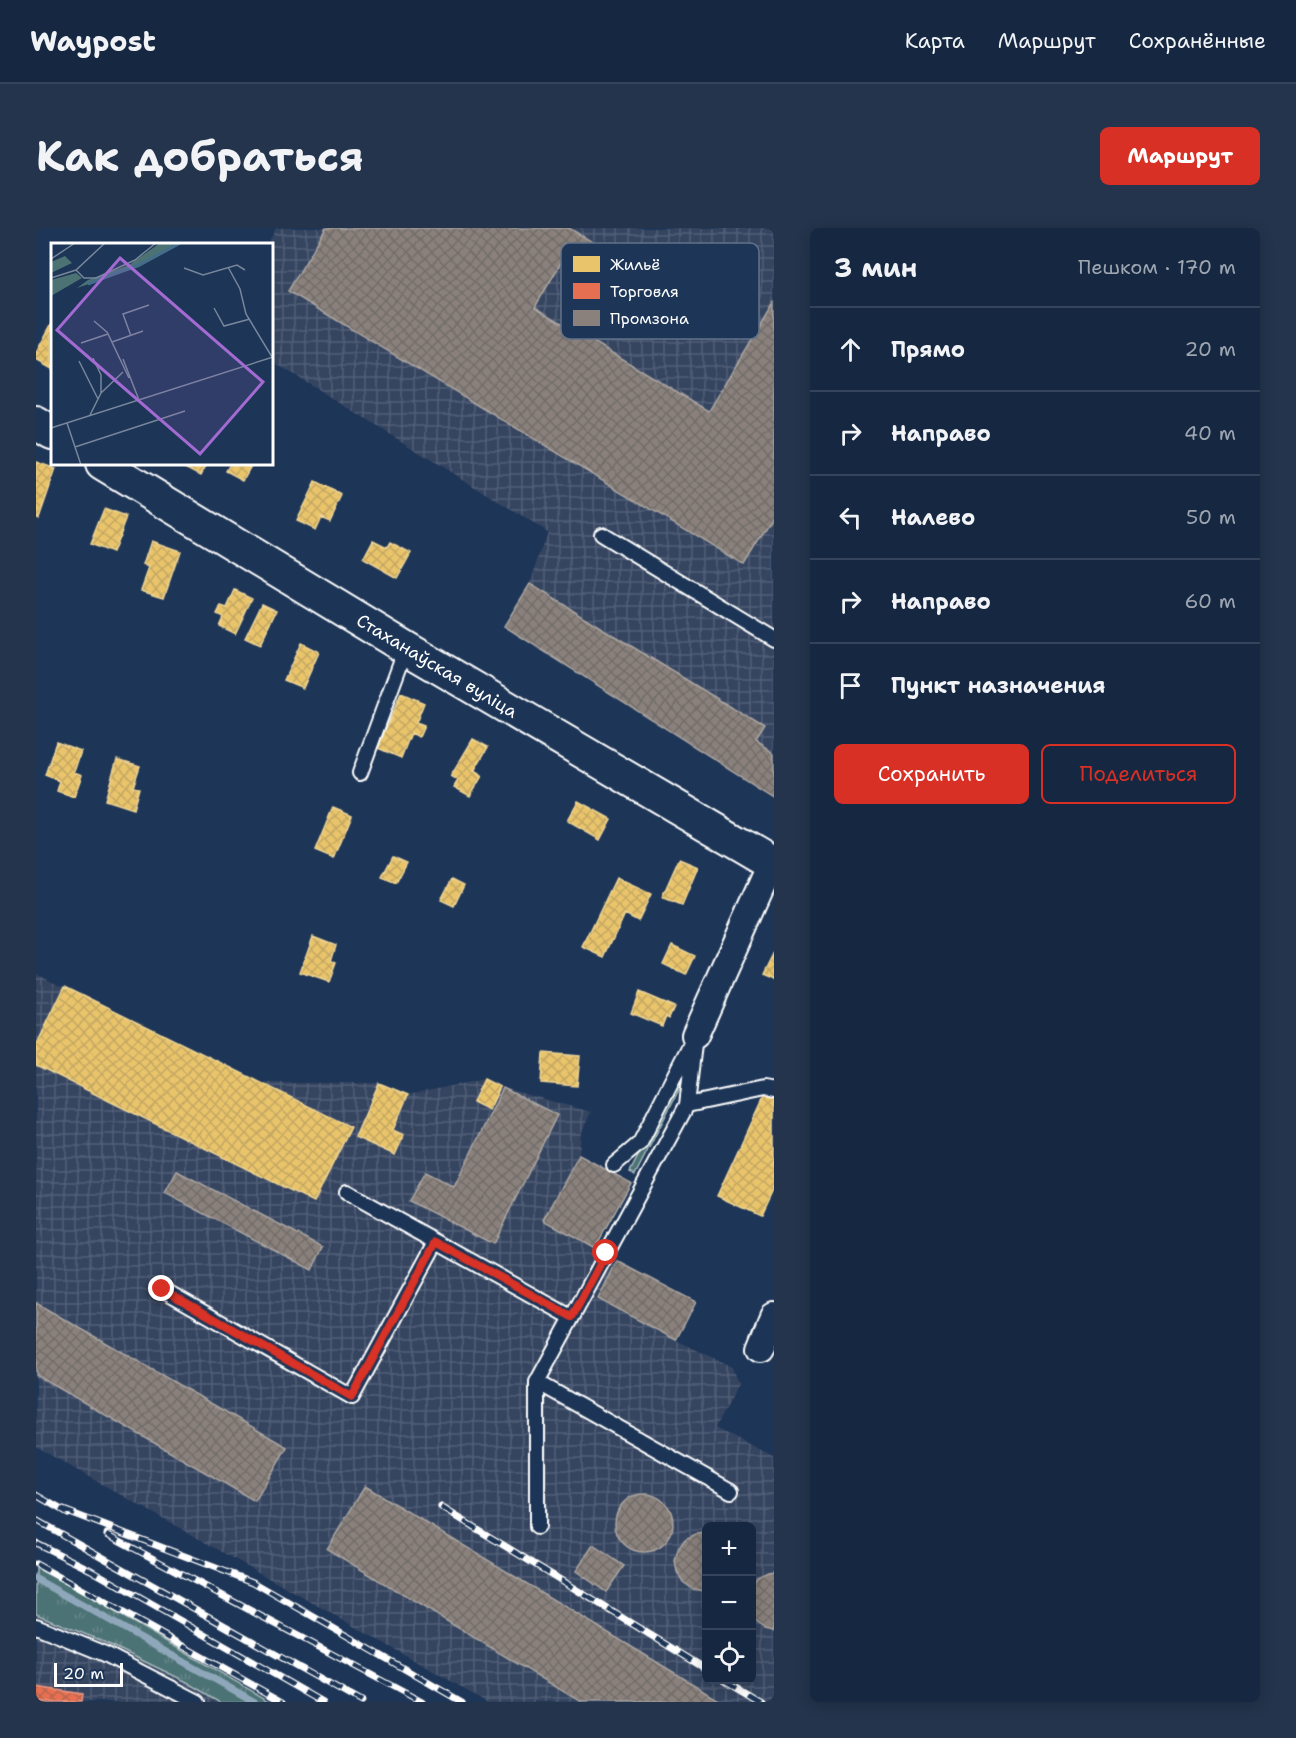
<!DOCTYPE html>
<html lang="ru">
<meta charset="utf-8">
<style>
body{margin:0;font-family:"Shantell Sans",sans-serif;background:#23344c;color:#f1f3f6}
.controls{position:absolute;right:18px;bottom:18px;display:grid;overflow:hidden;border-radius:9px;box-shadow:0 3px 15px #0003}
.controls button{width:54px;height:54px;display:grid;place-items:center;padding:0;border:0;border-bottom:2px solid #35445a;background:#162841;color:#f1f3f6;font:30px sans-serif}
.scale{position:absolute;left:18px;bottom:15px;width:69px;box-sizing:border-box;padding-left:6px;border:3px solid #fff;border-top:0;font-size:16px;line-height:21px;white-space:nowrap;color:#fff;-webkit-text-stroke:4px #1d3557;paint-order:stroke}
.stop{position:absolute;width:18px;height:18px;margin:-14px;border:4px solid #d93025;border-radius:50%;background:#fff}
.stop.end{background:#d93025;border-color:#fff;box-shadow:0 2px 6px #0008}
.list{margin:0;padding:0;list-style:none}
h2{display:flex;justify-content:space-between;align-items:center;height:78px;margin:0;padding:0 24px;font-size:26px}
h2 small{font-size:20px;font-weight:400;color:#9ea6b1}
.list li{display:grid;grid-template-columns:39px 1fr auto;gap:18px;align-items:center;box-sizing:border-box;height:84px;padding:0 24px;border-top:2px solid #35445a}
.list b{display:block;font-size:22px;white-space:nowrap}
.list em{font-size:20px;font-style:normal;color:#9ea6b1}
.actions{display:flex;gap:12px;padding:18px 24px}
.actions a{flex:1;padding:14px 0;border:2px solid #d93025;border-radius:9px;text-align:center;font-size:21px;color:#d93025}
.actions .main{background:#d93025;color:#fff}
.icon{flex:none;width:33px;height:33px;fill:none;stroke:currentColor;stroke-width:2;stroke-linecap:round;stroke-linejoin:round}
.map{position:relative;flex:none;width:738px;height:1474px;overflow:hidden;border-radius:9px}
header{display:flex;align-items:center;gap:36px;box-sizing:border-box;height:84px;padding:0 30px;background:#162841;border-bottom:2px solid #35445a}
header strong{font-size:28px}
nav{display:flex;gap:33px;margin-inline-start:auto;font-size:21px}
.intro{display:flex;align-items:center;justify-content:space-between;box-sizing:border-box;height:144px;padding:0 36px}
h1{margin:0;font-size:42px}
.button{padding:15px 27px;border-radius:9px;background:#d93025;color:#fff;font-size:21px;font-weight:700}
main{display:flex;gap:36px;padding:0 36px}
aside{flex:1;background:#162841;border-radius:9px;box-shadow:0 3px 15px #0003}
.map>svg:first-child{display:block}
</style>
<header>
<strong>Waypost</strong>
<nav><a>Карта</a><a>Маршрут</a><a>Сохранённые</a></nav>
</header>
<div class="intro"><h1>Как добраться</h1><a class="button">Маршрут</a></div>
<main>
<div class="map">
<svg width="738" height="1474" viewBox="0 0 738 1474">
<defs>
<pattern id="industrial-grid" width="8" height="8" patternUnits="userSpaceOnUse" patternTransform="scale(1.5)"><rect width="8" height="8" fill="#344460"/><path d="M0 4h8M4 0v8" fill="none" stroke="#526078"/></pattern>
<pattern id="grass-tufts" width="24" height="20" patternUnits="userSpaceOnUse" patternTransform="scale(1.5)"><rect width="24" height="20" fill="#4c7274"/><path d="M3 7l-1-3M5 7V3M7 7l1-3M15 17l-1-3M17 17v-4M19 17l1-3" fill="none" stroke="#678789"/></pattern>
<pattern id="homes-cross-hatch" width="8" height="8" patternUnits="userSpaceOnUse" patternTransform="scale(1.5)"><rect width="8" height="8" fill="#e9c46a"/><path d="M0 0l8 8M0 8l8-8" fill="none" stroke="#c2a662"/></pattern>
<pattern id="shops-cross-hatch" width="8" height="8" patternUnits="userSpaceOnUse" patternTransform="scale(1.5)"><rect width="8" height="8" fill="#e76f51"/><path d="M0 0l8 8M0 8l8-8" fill="none" stroke="#b86450"/></pattern>
<pattern id="industry-cross-hatch" width="8" height="8" patternUnits="userSpaceOnUse" patternTransform="scale(1.5)"><rect width="8" height="8" fill="#8a817c"/><path d="M0 0l8 8M0 8l8-8" fill="none" stroke="#716c69"/></pattern>
</defs>
<rect width="100%" height="100%" fill="#1d3557"/>
<filter id="ink" filterUnits="userSpaceOnUse"><feTurbulence type="fractalNoise" baseFrequency=".0167" numOctaves="2"/><feDisplacementMap in="SourceGraphic" scale="12" xChannelSelector="R" yChannelSelector="G"/><feConvolveMatrix kernelMatrix="1 2 1 2 8 2 1 2 1" color-interpolation-filters="sRGB"/></filter>
<g filter="url(#ink)">
<path fill="url(#industrial-grid)" fill-rule="evenodd" d="M240 0H738V569L468 398 494 356 511 304 236 133V16H232Z
M0 745 224 855H343L372 867 448 851 464 859 555 884 545 906 543 927 595 955 559 1020 660 1074 640 1112 696 1139 702 1156 679 1200 738 1230V1474H452L0 1219ZM670 1298H716V1452H670Z
M0 1376 151 1454 189 1474H0Z"/>
<path fill="url(#grass-tufts)" stroke="#a6b8ba" stroke-width="1.5" d="M645 845 650 848 599 947 594 944Z
M0 1340 34 1358 235 1474H185L151 1454 68 1414 0 1386Z"/>
<path fill="url(#homes-cross-hatch)" stroke="#f0d697" stroke-width="1.5" d="M16 95V141L0 132V125Z
M0 234 20 241 3 290 0 289Z
M144 236H171L165 247Z
M194 236H216L207 252 190 243Z
M279 254 306 268 294 293 285 289 279 302 260 293Z
M68 281 90 289 76 325 54 316Z
M337 312 351 319 354 314 375 325 361 350 327 331Z
M115 313 144 323 128 369 105 362 113 340 107 337Z
M199 362 216 370 199 406 183 398 187 389 181 386 185 378 191 380Z
M226 375 241 382 224 417 209 410Z
M265 415 283 424 267 460 248 452Z
M365 465 388 475 380 495 388 498 383 509 375 505 365 530 342 520Z
M437 511 452 519 438 543 446 548 434 568 418 559 422 552 415 548Z
M20 514 45 523 38 544 46 547 38 569 21 563 24 553 9 547Z
M81 531 104 538 97 559 103 560 97 581 69 572Z
M542 573 575 591 564 612 531 593Z
M297 579 316 587 298 631 279 623Z
M357 628 371 634 360 655 346 649Z
M643 631 662 639 646 677 626 669Z
M580 650 615 666 602 693 589 686 569 729 547 719Z
M416 651 428 657 418 678 405 672Z
M277 708 300 717 295 733 300 735 293 754 264 744Z
M636 717 659 728 650 747 627 736Z
M738 723V752L726 747Z
M29 758 315 899 278 974 0 837V818Z
M603 764 638 779 633 790 630 788 626 798 595 785Z
M507 825 544 828 541 858 505 855Z
M448 851 464 859 453 882 437 874Z
M343 855 372 867 357 902 368 907 359 927 319 909Z
M727 868 738 872V958L724 988 681 968Z"/>
<path fill="url(#shops-cross-hatch)" stroke="#ee9a85" stroke-width="1.5" d="M0 1459 46 1466 45 1474H0Z"/>
<path fill="url(#industry-cross-hatch)" stroke="#ada7a3" stroke-width="1.5" d="M290 0H533L650 70 634 98 526 33 499 79 673 183 738 75V287L708 337 252 63Z
M494 356 729 500 720 514 738 525V569L468 398Z
M467 860 521 887 457 1016 373 973 389 944 418 959Z
M543 927 595 955 559 1020 508 992Z
M141 943 287 1019 276 1042 129 965Z
M581 1033 660 1074 640 1112 562 1071Z
M0 1075 251 1219 219 1273 0 1147Z
M329 1258 687 1474H545L291 1321Z
M579 1295a29 29 0 1 1 58 0a29 29 0 1 1-58 0Z
M670 1305V1363H669L657 1361 647 1354 641 1344 639 1333 642 1321 649 1311 660 1306Z
M557 1317 588 1338 570 1364 540 1343Z
M738 1345V1403L729 1401 719 1394 716 1389V1359L721 1351 732 1346Z"/>
<g fill="none" stroke-linecap="round" stroke-linejoin="round">
<path stroke="#8fa7ba" stroke-width="7" d="M0 1351 219 1474"/>
<g stroke="#fff" stroke-width="18">
<path id="service" d="M565 306 738 411
M324 545 370 420
M659 807 651 877 501 1154 695 1263
M651 877 727 861 738 863
M578 937 604 915 654 817
M311 964 535 1089
M126 1061 316 1169 400 1014
M501 1154V1299
M0 1398 69 1426 162 1474"/>
</g>
<g stroke="#fff" stroke-width="30">
<path id="minor" d="M659 807 736 635
M725 1120 738 1088"/>
</g>
<g stroke="#fff" stroke-width="36">
<path id="tertiary" d="M0 195 16 205
M66 236 370 420 738 636"/>
</g>
<use href="#service" stroke="#1d3557" stroke-width="14"/>
<use href="#minor" stroke="#1d3557" stroke-width="26"/>
<use href="#tertiary" stroke="#1d3557" stroke-width="32"/>
<g stroke="#fff" stroke-width="7">
<path id="rail" d="M0 1267 31 1285
M405 1279 670 1441
M25 1281 217 1354 426 1474
M0 1292 325 1474
M71 1306 386 1474
M0 1315 55 1342 287 1474
M0 1336 247 1474
M688 1452 725 1474"/>
</g>
<use href="#rail" stroke="#1d3557" stroke-width="4.5" stroke-dasharray="14" stroke-linecap="butt"/>
</g>
</g>
<g fill="none" stroke-linecap="round" stroke-linejoin="round" filter="url(#ink)">
<path stroke="#d93025" stroke-width="8" d="M126 1061 316 1169 400 1014 536 1089 570 1025"/>
</g>
<g text-anchor="middle" stroke-width="6" stroke-linejoin="round" paint-order="stroke">
<g font-size="18" fill="#fff" stroke="#1d3557">
<text transform="translate(401 438) rotate(31)" y="6">Стаханаўская вуліца</text>
</g>
</g>
<g transform="translate(15 15)">
<rect width="222" height="222" fill="#1d3557"/>
<path d="M109 0H132L88 24 26 45 37 37 78 22ZM14 13 21 20 0 30V19ZM25 30 31 35 0 53V37Z" fill="#4c7274"/>
<path fill="none" stroke="#446d8c" stroke-width="3" d="M37 41 90 21 129 0"/>
<path fill="none" stroke="#77869a" stroke-width="1.5" d="M0 16 24 0M177 24 189 46 195 71 221 114M133 25 152 32 186 22 194 27M25 27 33 35H45L84 17 105 0M0 35 25 27 54 0M163 65 173 83 199 76M43 78 57 90M80 93 72 71 98 62M61 99 92 88M30 100 57 91 78 135M72 116 88 157M28 118 47 156M50 150 72 129M39 172 50 150V132L42 115M16 180 30 222M0 185 222 114M24 204 134 168"/>
<path fill="#a36bd2" fill-opacity="0.15" stroke="#a36bd2" stroke-width="3" d="M69 15 212 139 149 211 6 87Z"/>
<rect width="222" height="222" fill="none" stroke="#fff" stroke-width="3"/>
</g>
<rect x="525" y="15" width="198" height="96" rx="9" fill="#1d3557" stroke="#617289" stroke-width="1.5"/>
<rect x="537" y="28" width="27" height="16" fill="#e9c46a"/>
<rect x="537" y="55" width="27" height="16" fill="#e76f51"/>
<rect x="537" y="82" width="27" height="16" fill="#8a817c"/>
<g font-size="16" fill="#fff">
<text x="574" y="42">Жильё</text>
<text x="574" y="69">Торговля</text>
<text x="574" y="96">Промзона</text>
</g>
</svg>
<div class="controls">
<button>+</button>
<button>−</button>
<button><svg class="icon" aria-label="locate" viewBox="0 0 24 24"><circle cx="12" cy="12" r="6"/><path d="M12 2v4M12 18v4M2 12h4M18 12h4"/></svg></button>
</div>
<div class="scale">20 m</div>
<div class="stop" style="left:570px;top:1025px"></div>
<div class="stop end" style="left:126px;top:1061px"></div>
</div>
<aside>
<h2>3 мин<small>Пешком · 170 m</small></h2>
<ul class="list">
<li><svg class="icon" aria-label="ahead" viewBox="0 0 24 24"><path d="M12 20V5M6 11l6-6 6 6"/></svg><div><b>Прямо</b></div><em>20 m</em></li>
<li><svg class="icon" aria-label="right" viewBox="0 0 24 24"><path d="M7 20v-9h11M14 6l5 5-5 5"/></svg><div><b>Направо</b></div><em>40 m</em></li>
<li><svg class="icon" aria-label="left" viewBox="0 0 24 24"><path d="M17 20v-9H6M10 6l-5 5 5 5"/></svg><div><b>Налево</b></div><em>50 m</em></li>
<li><svg class="icon" aria-label="right" viewBox="0 0 24 24"><path d="M7 20v-9h11M14 6l5 5-5 5"/></svg><div><b>Направо</b></div><em>60 m</em></li>
<li><svg class="icon" aria-label="arrive" viewBox="0 0 24 24"><path d="M6 21V4h12l-3 4 3 4H6"/></svg><div><b>Пункт назначения</b></div></li>
</ul>
<div class="actions"><a class="main">Сохранить</a><a>Поделиться</a></div>
</aside>
</main>
